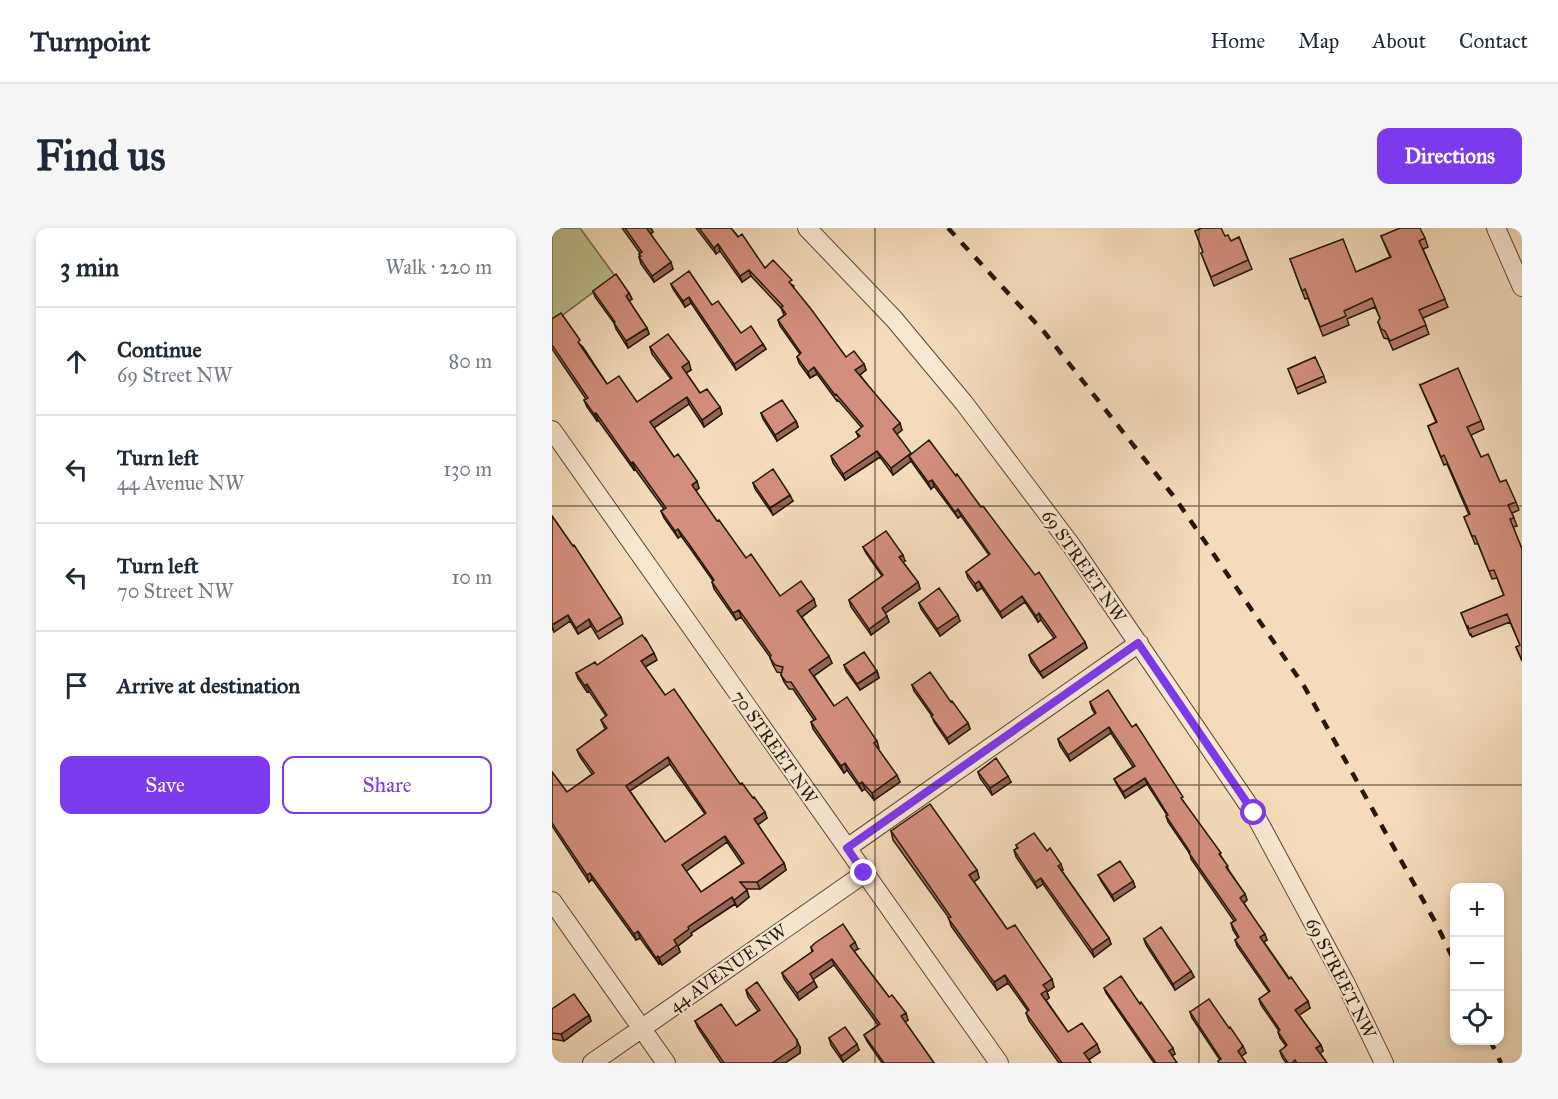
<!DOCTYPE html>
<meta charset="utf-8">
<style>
body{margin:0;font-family:"IM FELL Great Primer",serif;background:#f6f6f7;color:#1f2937}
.controls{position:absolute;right:18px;bottom:18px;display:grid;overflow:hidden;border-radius:12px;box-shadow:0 3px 9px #0003}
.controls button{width:54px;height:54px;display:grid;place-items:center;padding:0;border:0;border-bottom:2px solid #e0e1e3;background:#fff;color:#1f2937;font:30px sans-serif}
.stop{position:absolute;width:18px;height:18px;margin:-14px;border:4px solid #7c3aed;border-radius:50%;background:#fff}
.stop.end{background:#7c3aed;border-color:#fff;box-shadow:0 2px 6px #0008}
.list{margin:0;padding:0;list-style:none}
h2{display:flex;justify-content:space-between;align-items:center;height:78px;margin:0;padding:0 24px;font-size:26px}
h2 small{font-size:20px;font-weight:400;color:#747a83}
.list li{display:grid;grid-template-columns:39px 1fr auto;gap:18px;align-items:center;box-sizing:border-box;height:108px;padding:0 24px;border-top:2px solid #e0e1e3}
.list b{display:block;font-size:22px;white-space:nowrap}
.list p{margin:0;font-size:20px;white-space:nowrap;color:#747a83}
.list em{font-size:20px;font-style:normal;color:#747a83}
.actions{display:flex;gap:12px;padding:18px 24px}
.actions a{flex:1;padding:14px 0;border:2px solid #7c3aed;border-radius:12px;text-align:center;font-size:21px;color:#7c3aed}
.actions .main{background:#7c3aed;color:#fff}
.icon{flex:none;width:33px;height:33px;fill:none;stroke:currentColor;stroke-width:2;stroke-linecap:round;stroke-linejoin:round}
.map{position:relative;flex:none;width:970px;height:835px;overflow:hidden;border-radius:12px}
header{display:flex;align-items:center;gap:36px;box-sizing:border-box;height:84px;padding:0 30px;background:#fff;border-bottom:2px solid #e0e1e3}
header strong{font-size:28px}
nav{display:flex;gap:33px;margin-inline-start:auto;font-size:21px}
.intro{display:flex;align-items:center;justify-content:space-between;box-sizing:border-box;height:144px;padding:0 36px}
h1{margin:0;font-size:42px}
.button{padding:15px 27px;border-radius:12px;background:#7c3aed;color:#fff;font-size:21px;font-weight:700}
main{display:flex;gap:36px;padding:0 36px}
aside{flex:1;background:#fff;border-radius:12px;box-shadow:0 3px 9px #0003}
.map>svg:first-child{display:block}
</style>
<header>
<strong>Turnpoint</strong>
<nav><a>Home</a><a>Map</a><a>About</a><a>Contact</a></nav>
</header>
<div class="intro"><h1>Find us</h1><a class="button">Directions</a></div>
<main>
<aside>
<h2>3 min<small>Walk · 220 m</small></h2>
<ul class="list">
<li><svg class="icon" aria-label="ahead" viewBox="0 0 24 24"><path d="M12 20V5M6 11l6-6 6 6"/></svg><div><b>Continue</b><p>69 Street NW</p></div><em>80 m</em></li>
<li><svg class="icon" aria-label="left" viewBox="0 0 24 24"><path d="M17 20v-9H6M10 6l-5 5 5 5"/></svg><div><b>Turn left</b><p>44 Avenue NW</p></div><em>130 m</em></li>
<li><svg class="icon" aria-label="left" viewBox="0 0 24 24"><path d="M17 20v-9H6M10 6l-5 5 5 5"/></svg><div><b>Turn left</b><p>70 Street NW</p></div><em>10 m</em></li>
<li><svg class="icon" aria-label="arrive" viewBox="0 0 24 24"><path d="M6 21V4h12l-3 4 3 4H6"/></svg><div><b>Arrive at destination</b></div></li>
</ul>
<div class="actions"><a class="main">Save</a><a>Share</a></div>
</aside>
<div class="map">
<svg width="970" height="835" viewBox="0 0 970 835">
<rect width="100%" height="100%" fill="#f4dcba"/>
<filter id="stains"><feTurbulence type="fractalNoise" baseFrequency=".00333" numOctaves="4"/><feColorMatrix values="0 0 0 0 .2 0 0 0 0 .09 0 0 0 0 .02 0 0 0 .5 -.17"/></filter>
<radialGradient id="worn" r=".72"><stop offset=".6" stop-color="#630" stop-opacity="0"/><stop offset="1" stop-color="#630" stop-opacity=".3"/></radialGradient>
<path fill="#bcc08f" stroke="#706c4d" stroke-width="1.5" d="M0 0H28L63 48 0 95Z"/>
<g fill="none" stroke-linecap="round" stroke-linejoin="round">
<g stroke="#594a37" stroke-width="20">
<path id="minor" d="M255 0 342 91 412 175 519 317 702 585 793 754 832 835
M944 0 970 59
M0 202 447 835
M295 620 587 415
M0 673 114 835
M40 835 313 645"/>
</g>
<use href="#minor" stroke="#f8e8d2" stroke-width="18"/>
<path stroke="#25190b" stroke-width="4.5" stroke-dasharray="10 10" stroke-linecap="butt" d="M396 0 493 105 623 270 752 458 886 699 903 735
M938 812 949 835"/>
</g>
<path fill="#b67b6b" stroke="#25190b" stroke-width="1.5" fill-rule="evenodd" d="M70 0H99L101 4 98 6 121 41 102 54 89 36 87 29H88L87 26 88 25Z
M144 0H179L213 40 242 58 241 59 294 129 312 136 314 142 308 147 350 202 344 206 359 226 404 248 429 279 533 414 535 420 491 450 479 434 477 427 502 410 489 392 486 394 473 374 450 390 430 360 425 363 416 350 414 344 437 327 409 288 406 290 382 258 379 261 359 233 341 247 328 229 293 252 281 235 279 228 307 210 304 204 310 200 286 172 285 173 265 146 258 150 247 135 245 129 248 126 228 98 226 92 232 87 229 80 199 48 190 54 168 23 164 26Z
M643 3 673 8 679 13 687 9 700 41 662 58 649 25 651 24Z
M829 8 873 10 876 19 871 21 896 79 871 90 877 106 841 122 836 111 832 110 829 103 826 94 828 90 823 79 795 91 797 97 771 108 756 70 753 71 738 31 804 44 838 29Z
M119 56 160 77 189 105 211 116 214 121 184 142 139 75 133 79 121 61Z
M41 63 77 65 80 71 77 73 95 100 97 106 76 120 64 101 62 95 43 69Z
M0 91 31 119 55 156 85 174 119 151 100 126 98 119 139 142 134 145 148 165 168 179 170 186 152 199 137 176 102 200 122 229 147 260 144 263 165 293 194 330 228 368 264 378 250 389 280 435 262 448 282 478 325 513 327 520 326 521 348 554 322 572 313 561 310 563 295 542 292 545 261 501 259 494 262 492 241 461H237L232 454 229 447 230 445 225 444 221 437 218 429 189 389 184 392 162 361 160 354 161 353 140 323 129 308 126 310 112 290 109 283 112 281 83 241 82 242 46 192 45 193 35 179 32 172 34 171 0 121Z
M763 129 774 154 746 166 736 141Z
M868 157 929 193 932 201 919 207 929 229 964 274 967 282 960 285 965 298 961 299 970 321V433L964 419 968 417 958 394 920 409 919 406 918 407 909 385 952 368 945 350 940 351 926 316H923L912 289 917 287 895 236 892 237 879 206 876 198 884 194Z
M209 185 244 193 246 199 225 213 211 191Z
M201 255 241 273 221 287 203 261Z
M0 288 69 389 71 396 47 411 39 398 26 406 18 393 2 404 0 400Z
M311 319 353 333 351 334 366 354 368 361 333 385 337 394 319 407 299 379 297 372 330 348 314 325Z
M367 375 408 393 388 408 369 381Z
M105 432 93 439 113 467 188 556 215 590 206 597 232 635 234 642 208 661H193L197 669 185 679 183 676 139 705 140 707 126 718 128 724 110 737 108 735 107 736 88 710 84 712 40 651 37 654 0 598V544L15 564 40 546 28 529 25 522 53 501 49 492 54 488 37 463 35 464 26 451 24 445 45 437ZM118 536 153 586 113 614 78 563ZM175 614 190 636 149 664 134 643Z
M292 437 325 443 327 450 308 462 294 443Z
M360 457 399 474 416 495 418 501 397 516 382 494 380 488 362 463Z
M538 474 580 499 671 631 678 644 693 666 695 672 692 675 715 712 712 714 758 780 747 787 769 817 771 823 768 825 775 835H734L730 829 728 823 734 818 728 810 726 804 727 803 709 777 707 771 717 764 685 718 683 712 686 710 681 702 679 695 682 693 639 631 638 626 616 594 614 588 615 587 595 556 573 570 565 557 562 551 581 539 559 505 518 533 508 518 506 511 543 486 540 481Z
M426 544 459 554 440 567 428 550Z
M339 603 425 642 427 650 422 654 455 701 502 759 495 764 497 770 494 772 516 804 548 824 536 832 539 835H507L477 793 474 785 476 783 456 755 445 762 399 698 397 690 341 612Z
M464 617 495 623 511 642 510 643 557 710 559 716 542 729 491 656 485 660 464 629 462 622 465 620Z
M546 647 581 653 583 659 562 673 549 653Z
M592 711 639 743 642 749 623 762 594 717Z
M259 719 306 721 302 723 337 769 356 792 353 794 382 835H330L315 813 312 807 326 797 282 737 261 751 265 759 247 772 232 751 230 745 260 724Z
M552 760 623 826 620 828 625 835H602L554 765Z
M194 762 248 819V825L233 835H169L146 800 143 793 184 798 206 783 196 769Z
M0 781 37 787 39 793 12 813 0 811Z
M638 784 694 825 689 828 694 835H667L666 833 668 832 640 790Z
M277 810 307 822 291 834 279 817Z"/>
<path fill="#946457" stroke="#25190b" stroke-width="1.5" d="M96 0H99L101 4 97 7 95 1Z
M166 16 168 23 164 26 162 20Z
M119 34 121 41 102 54 100 48Z
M197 42 199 48 190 54 188 48Z
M77 65 80 71 76 74 74 68Z
M137 69 139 75 133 79 131 73Z
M95 100 97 106 76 120 74 113Z
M211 116 214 121 184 142 182 136Z
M137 134 139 142 132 146 130 139Z
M312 136 314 142 306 148 303 142Z
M262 139 265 146 258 150 256 144Z
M135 169 137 176 100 201 98 194Z
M168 179 170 186 152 199 150 192Z
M44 185 46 192 45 193 42 186Z
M244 193 246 199 225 213 223 207Z
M348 195 350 202 343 208 341 201Z
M325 223 328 229 293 252 291 246Z
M359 225 357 228 359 233 341 247 339 240Z
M81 234 83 241 82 242 79 235Z
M380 252 382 258 379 261 376 254Z
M145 253 147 260 142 264 140 257Z
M238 267 241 273 221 287 218 280Z
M406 281 409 288 406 290 403 284Z
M126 301 129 308 126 310 123 303Z
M351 327 353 333 350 335 347 329Z
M427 353 430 360 425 363 423 356Z
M366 354 368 361 332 386 330 380Z
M470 368 473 374 450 390 448 384Z
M262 371 264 378 248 390 245 383Z
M187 382 189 389 184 392 181 385Z
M487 385 489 392 486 394 484 388Z
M16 387 18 393 2 404 0 397Z
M406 387 408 393 388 408 385 401Z
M335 388 337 394 319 407 317 401Z
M37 391 39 398 26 406 24 400Z
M533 414 535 420 491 450 488 444Z
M102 425 105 432 91 440 89 433Z
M277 428 280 435 260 449 257 442Z
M325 443 327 450 308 462 305 456Z
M35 456 37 463 35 464 33 458Z
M416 495 418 501 397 516 395 510Z
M557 499 559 505 518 533 516 527Z
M116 529 118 536 76 564 74 558Z
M293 535 295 542 292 545 289 538Z
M345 547 348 554 322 572 320 565Z
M456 548 459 554 440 567 438 560Z
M593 550 595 556 573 570 571 564Z
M310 554 313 561 310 563 307 556Z
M213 584 215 590 204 598 202 591Z
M173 608 175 614 133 644 130 637Z
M232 635 234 642 208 661 205 654Z
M509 636 511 642 508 644 506 638Z
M425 642 427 650 420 655 417 647Z
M38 645 40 651 37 654 35 647Z
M489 650 491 656 485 660 483 654Z
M581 653 583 659 562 673 560 667Z
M195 662 197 669 185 679 182 672Z
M693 666 695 672 690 676 688 670Z
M180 669 183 676 139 705 140 707 126 718 128 724 110 737 107 730 122 712 136 699Z
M86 703 88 710 84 712 82 706Z
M713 706 715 712 710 715 708 709Z
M557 710 559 716 542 729 540 722Z
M303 714 306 721 301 724 298 718Z
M106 728 108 735 107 736 104 730Z
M280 731 282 737 260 752 258 746Z
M639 743 642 749 623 762 621 756Z
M453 747 456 755 445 762 442 754Z
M500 751 502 759 495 764 497 770 492 774 489 766 491 757Z
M262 753 265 759 247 772 245 765Z
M756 773 758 780 746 788 743 782Z
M354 785 356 792 352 795 349 788Z
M37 787 39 793 12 813 9 806Z
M245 812 248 819V825L233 835H220Z
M305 816 307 822 291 834 289 828Z
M545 816 548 824 535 833 532 825Z
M769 817 771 823 767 826 764 820Z
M691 818 694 825 688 829 686 823Z
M621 820 623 826 619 828 617 823Z"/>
<path fill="#d48f7c" stroke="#25190b" stroke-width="1.5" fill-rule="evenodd" d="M73 0H96L95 1 119 34 100 48 87 29 89 28 87 26 90 24Z
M147 0H179L186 9 190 6 213 40 221 32 240 52 237 54 259 81 294 129 302 123 312 136 303 142 348 195 341 201 359 225 339 240 325 223 291 246 279 228 308 208 304 204 311 198 284 166 283 167 262 139 256 144 245 129 249 125 226 92 234 86 229 79 231 78 197 42 188 48 166 16 162 20Z
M650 0H669L673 8 676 7 679 13 687 9 696 32 659 49 649 25 651 24 643 3Z
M848 0H868L873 10 867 13 893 71 867 82 874 97 838 113 833 103 829 101 826 94 828 90 820 70 792 83 794 88 768 99 753 61 750 63 738 31 791 11 804 44 839 29 829 8Z
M137 43 160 77 166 73 189 105 199 98 211 116 182 136 137 69 131 73 119 56Z
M64 46 77 65 74 68 95 100 74 113 62 95 63 94 41 63Z
M9 85 28 112 26 114 55 156 67 148 85 174 120 150 98 119 116 106 137 134 130 139 148 165 155 161 168 179 150 192 135 169 98 194 122 229 126 226 145 253 140 257 165 293 167 292 194 330 199 326 228 368 249 353 262 371 245 383 277 428 257 442 282 478 295 469 325 513 322 515 345 547 320 565 310 554 307 556 293 535 289 538 259 494 264 491 239 454H234L229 447 231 439 223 437 218 430 219 427 187 382 181 385 160 354 162 352 137 316 126 301 123 303 109 283 114 280 81 234 79 235 44 185 42 186 32 172 36 170 0 117V91Z
M763 129 772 148 744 160 736 141Z
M906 140 929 193 915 199 929 229 936 226 948 254 954 252 964 274 956 277 962 290 958 291 970 321V432L964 419 968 417 955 386 917 401 916 398 915 399 909 385 952 367 942 342 937 343 923 308H920L912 289 918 286 892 227 889 229 876 198 885 194 868 157Z
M230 172 244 193 223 207 209 185Z
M377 212 404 248 405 246 429 279 431 278 483 347 487 344 533 414 488 444 477 427 504 409 487 385 484 388 470 368 448 384 427 353 423 356 414 344 438 326 406 281 403 284 380 252 376 254 357 228Z
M221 241 238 267 218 280 201 255Z
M0 288 21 318 22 317 69 389 45 404 37 391 24 400 16 387 0 397Z
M334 303 351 327 347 329 366 354 330 380 335 388 317 401 297 372 331 347 311 319Z
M387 360 406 387 385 401 367 375Z
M90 407 94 412V411L102 425 89 433 113 467 122 461 188 556 190 555 201 570 202 569 213 584 202 591 232 635 205 654H188L195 662 182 672 180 669 136 699 137 701 122 712 125 717 107 730 106 728 104 730 86 703 82 706 38 645 35 647 0 595V544L15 564 42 545 25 522 55 500 49 492 55 487 35 456 33 458 24 445 43 434 45 437ZM116 529 154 585 113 614 74 558ZM173 608 192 635 149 664 130 637Z
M312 424 325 443 305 456 292 437Z
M378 444 399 474 400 473 416 495 395 510 379 488 381 487 360 457Z
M556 462 580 499 584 496 631 569 629 570 669 625 667 626 676 638 674 639 693 666 688 670 713 706 708 709 737 751 739 749 756 773 743 782 769 817 764 820 775 835H745L743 832 740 835H736L728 823 735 817 726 804 728 802 707 771 718 763 683 712 687 709 679 695 684 692 637 625 638 624 614 588 616 587 593 550 571 564 562 551 583 538 557 499 516 527 506 511 544 485 538 474Z
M444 530 456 548 438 560 426 544Z
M378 576 425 642 417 647 455 701 463 697 500 751 491 757 495 762 489 766 516 804 530 795 545 816 532 825 539 835H510L474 785 477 782 453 747 442 754 396 690 399 689 339 603Z
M482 605 495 623 498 620 509 636 506 638 557 710 540 722 489 650 483 654 462 622 466 620 464 617Z
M568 633 581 653 560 667 546 647Z
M291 696 303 714 298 718 337 769 340 767 354 785 349 788 382 835H332L312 807 328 796 280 731 258 746 262 753 245 765 230 745 261 723 259 719 263 715Z
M609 699 639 743 621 756 592 711Z
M569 748 588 776 589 774 621 820 617 823 625 835H604L552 760Z
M205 754 245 812V818L220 835H172L143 793 169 776 184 798 208 782 194 762Z
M22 766 37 787 9 806 0 805V781Z
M657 771 677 800 678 799 691 818 686 823 694 835H667L666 833 669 831 638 784Z
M293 799 305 816 289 828 277 810Z"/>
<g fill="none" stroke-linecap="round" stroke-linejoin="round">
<path stroke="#7c3aed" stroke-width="8" d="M312 645 295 620 586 415 702 585"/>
</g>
<path fill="none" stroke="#25190b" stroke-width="1.5" stroke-opacity="0.55" d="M323 0V835M647 0V835M0 278H970M0 557H970"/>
<g text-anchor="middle" stroke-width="4.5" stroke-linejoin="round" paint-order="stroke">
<g font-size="18" fill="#25190b" stroke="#f8e8d2">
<text transform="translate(532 338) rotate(55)" y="6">69 STREET NW</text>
<text transform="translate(223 519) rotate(55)" y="6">70 STREET NW</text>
<text transform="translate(176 740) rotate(-35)" y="6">44 AVENUE NW</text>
<text transform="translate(789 750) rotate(63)" y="6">69 STREET NW</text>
</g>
</g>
<rect width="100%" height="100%" filter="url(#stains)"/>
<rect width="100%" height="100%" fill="url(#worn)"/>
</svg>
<div class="controls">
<button>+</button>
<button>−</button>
<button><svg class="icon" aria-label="locate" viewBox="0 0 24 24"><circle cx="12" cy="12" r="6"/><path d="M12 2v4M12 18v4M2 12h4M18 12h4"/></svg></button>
</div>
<div class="stop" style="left:702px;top:585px"></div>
<div class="stop end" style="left:312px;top:645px"></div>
</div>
</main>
